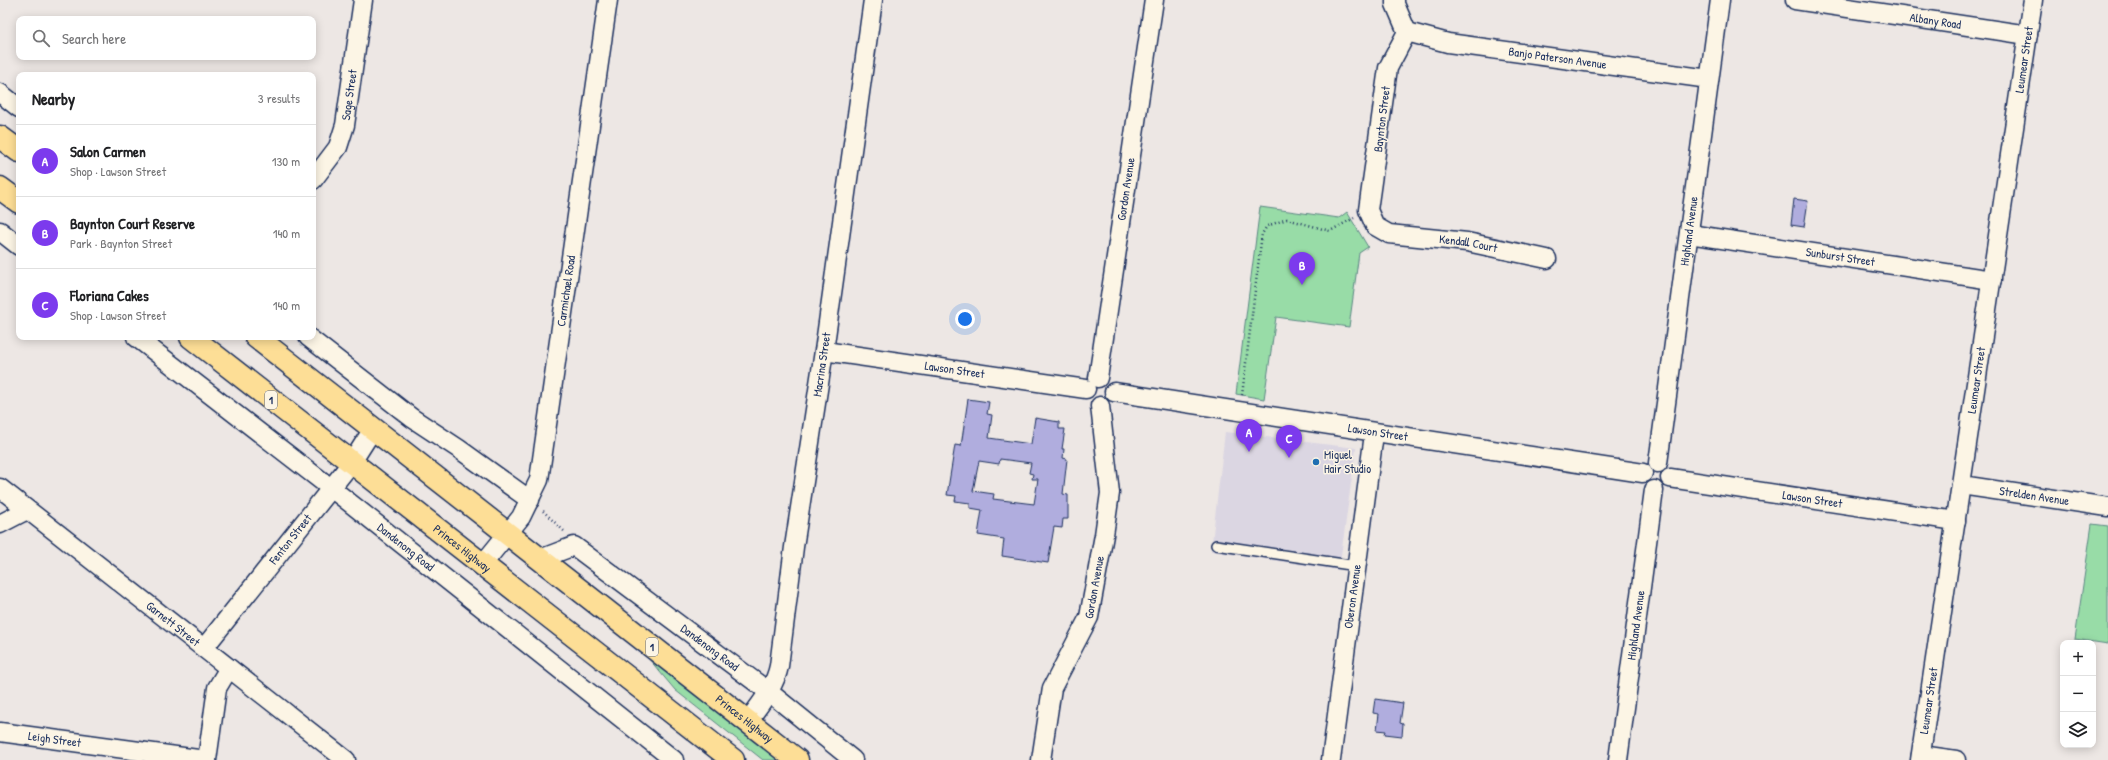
<!DOCTYPE html>
<meta charset="utf-8">
<style>
body{margin:0;font-family:"Patrick Hand",sans-serif;background:#f6f6f6;color:#202124}
.controls{position:absolute;right:12px;bottom:12px;display:grid;overflow:hidden;border-radius:8px;box-shadow:0 2px 10px #0003}
.controls button{width:36px;height:36px;display:grid;place-items:center;padding:0;border:0;border-bottom:1px solid #e0e0e0;background:#fff;color:#202124;font:20px sans-serif}
.you{position:absolute;left:965px;top:319px;width:14px;height:14px;margin:-10px;border:3px solid #fff;border-radius:50%;background:#1a73e8;box-shadow:0 0 0 6px #1a73e833}
.badge{display:grid;place-items:center;width:26px;height:26px;border-radius:50%;background:#7c3aed;color:#fff;font-size:13px;font-weight:700}
.pin{position:absolute;translate:-50% -33px;filter:drop-shadow(0 1px 2px #0008)}
.pin::after{content:'';position:absolute;top:21px;width:14px;height:12px;background:inherit;clip-path:polygon(0 0,100% 0,50% 100%)}
.list{margin:0;padding:0;list-style:none}
h2{display:flex;justify-content:space-between;align-items:center;height:52px;margin:0;padding:0 16px;font-size:17px}
h2 small{font-size:13px;font-weight:400;color:#757577}
.list li{display:grid;grid-template-columns:26px 1fr auto;gap:12px;align-items:center;box-sizing:border-box;height:72px;padding:0 16px;border-top:1px solid #e0e0e0}
.list b{display:block;font-size:15px;white-space:nowrap}
.list p{margin:0;font-size:13px;white-space:nowrap;color:#757577}
.list em{font-size:13px;font-style:normal;color:#757577}
.icon{flex:none;width:22px;height:22px;fill:none;stroke:currentColor;stroke-width:2;stroke-linecap:round;stroke-linejoin:round}
.map{position:relative;flex:none;width:2108px;height:760px;overflow:hidden}
.search{position:absolute;background:#fff;box-shadow:0 2px 10px #0003;left:16px;top:16px;width:300px;height:44px;display:flex;align-items:center;gap:10px;box-sizing:border-box;padding:0 14px;border-radius:8px;color:#757577;font-size:15px}
.panel{position:absolute;background:#fff;box-shadow:0 2px 10px #0003;left:16px;top:72px;width:300px;height:268px;border-radius:8px}
.map>svg:first-child{display:block}
</style>
<div class="map">
<svg width="2108" height="760" viewBox="0 0 2108 760">
<rect width="100%" height="100%" fill="#ede7e4"/>
<filter id="ink" filterUnits="userSpaceOnUse"><feTurbulence type="fractalNoise" baseFrequency=".025" numOctaves="2"/><feDisplacementMap in="SourceGraphic" scale="8" xChannelSelector="R" yChannelSelector="G"/><feConvolveMatrix kernelMatrix="1 2 1 2 8 2 1 2 1" color-interpolation-filters="sRGB"/></filter>
<g filter="url(#ink)">
<path fill="#dbd6e2" d="M1225 432 1356 448 1339 570 1211 551Z"/>
<path fill="#98dca7" stroke="#5a8682" d="M1260 207 1339 218 1347 212 1368 247 1359 253 1349 327 1276 317 1264 399 1236 394Z
M2092 524 2108 526V644L2075 639Z
M649 659 778 760H763L675 690Z"/>
<path fill="#b0adde" stroke="#1b2f5e" fill-rule="evenodd" d="M1794 199 1808 201 1804 227 1791 225Z
M968 399 989 402 987 414 992 415 989 438 1031 444 1035 418 1059 422V429H1065L1062 449H1064L1063 458 1067 459 1063 494 1068 495V519H1063L1062 528 1054 527 1048 563 1002 556 1004 539 978 535 982 510 970 508V503L955 501 956 496 947 495 955 445 961 446ZM1000 459 1031 463 1029 473 1033 474 1032 479H1038L1034 504 993 499 994 494 973 491 979 461 999 464Z
M1375 699 1403 703 1400 723 1403 724 1402 736 1385 734 1386 731 1377 730 1379 714 1373 713Z"/>
<g fill="none" stroke-linecap="round" stroke-linejoin="round">
<g stroke="#1b2f5e" stroke-width="12">
<path id="service" d="M1216 545 1357 566"/>
</g>
<g stroke="#1b2f5e" stroke-width="21">
<g id="minor">
<path id="s1" d="M1395 0V4L1407 32 1388 68 1368 210 1375 226 1389 234 1467 242 1547 259"/>
<path id="s2" d="M1795 0 2028 35"/>
<path id="s3" d="M1407 32 1448 43 1709 79"/>
<path d="M0 93 19 108"/>
<path id="s4" d="M313 180 338 147 345 125 363 0"/>
<path d="M0 231 19 246"/>
<path id="s5" d="M1689 234 1992 280"/>
<path id="s6" d="M136 337 345 499 674 760"/>
<path d="M308 337 412 418 459 449 530 500"/>
<path id="s7" d="M824 351 1086 389"/>
<path id="s8" d="M1098 378 1154 0"/>
<path id="s9" d="M1114 392 1643 473"/>
<path id="s10" d="M1658 463 1720 0"/>
<path id="s11" d="M1670 478 1956 521"/>
<path id="s12" d="M1961 485 2108 507"/>
<path id="s13" d="M0 488 346 760"/>
<path d="M0 524 27 510"/>
<path id="s14" d="M540 559 574 546 769 692 853 760"/>
<path id="s15" d="M482 565 521 517 539 480 608 0"/>
<path id="s16" d="M204 648 352 462 373 429"/>
<path id="s17" d="M748 721C760 704 775 687 779 666L794 547 824 351 873 0"/>
<path id="s18" d="M0 732 205 760"/>
<path d="M1921 755 1956 760"/>
<path d="M207 760 217 688 229 668"/>
<path id="s19" d="M1041 760 1052 688 1089 617 1104 535 1110 493 1100 406"/>
<path id="s20" d="M1331 760 1374 434"/>
<path id="s21" d="M1618 760 1654 490"/>
<path id="s22" d="M1920 760 2033 0"/>
</g>
</g>
<g stroke="#1b2f5e" stroke-width="25">
<g id="trunk">
<path d="M0 137 19 151"/>
<path d="M0 188 19 202"/>
<path id="s23" d="M191 337 733 760"/>
<path id="s24" d="M256 337 797 760"/>
</g>
</g>
<path stroke="#1b2f5e" stroke-width="2.5" stroke-dasharray="1 3" stroke-linecap="butt" d="M1242 395 1262 234 1267 226 1287 219 1330 231 1354 218
M543 511 565 532"/>
<use href="#service" stroke="#fcf5e5" stroke-width="9"/>
<use href="#minor" stroke="#fcf5e5" stroke-width="18"/>
<use href="#trunk" stroke="#fdde96" stroke-width="22"/>
</g>
</g>
<circle fill="#1f6fb2" stroke="#fcf5e5" stroke-width="1.5" cx="1316" cy="462" r="4"/>
<g text-anchor="middle" stroke-width="3" stroke-linejoin="round" paint-order="stroke">
<g fill="#fcf5e5" stroke="#5e6a86" stroke-width="1">
<rect x="265" y="391" width="12" height="18" rx="3"/>
<rect x="646" y="638" width="12" height="18" rx="3"/>
</g>
<g font-size="11" font-weight="bold" fill="#1b2f5e">
<text x="271" y="404">1</text>
<text x="652" y="651">1</text>
</g>
<g font-size="12" fill="#1b2f5e" stroke="#fcf5e5">
<text dy="4" stroke="none"><textPath href="#s2" startOffset="142">Albany Road</textPath></text>
<text dy="4" stroke="none"><textPath href="#s3" startOffset="153">Banjo Paterson Avenue</textPath></text>
<text dy="4" stroke="none"><textPath href="#s22" startOffset="708">Leumear Street</textPath></text>
<text dy="4" stroke="none"><textPath href="#s4" startOffset="95">Sage Street</textPath></text>
<text transform="translate(1382 119) rotate(-83)" y="4">Baynton Street</text>
<text dy="4" stroke="none"><textPath href="#s8" startOffset="191">Gordon Avenue</textPath></text>
<text dy="4" stroke="none"><textPath href="#s10" startOffset="234">Highland Avenue</textPath></text>
<text dy="4" stroke="none"><textPath href="#s1" startOffset="332">Kendall Court</textPath></text>
<text dy="4" stroke="none"><textPath href="#s5" startOffset="153">Sunburst Street</textPath></text>
<text dy="4" stroke="none"><textPath href="#s15" startOffset="294">Carmichael Road</textPath></text>
<text dy="4" stroke="none"><textPath href="#s17" startOffset="368">Macrina Street</textPath></text>
<text dy="4" stroke="none"><textPath href="#s7" startOffset="132">Lawson Street</textPath></text>
<text dy="4" stroke="none"><textPath href="#s22" startOffset="384">Leumear Street</textPath></text>
<text dy="4" stroke="none"><textPath href="#s9" startOffset="267">Lawson Street</textPath></text>
<text dy="4" stroke="none"><textPath href="#s12" startOffset="74">Strelden Avenue</textPath></text>
<text dy="4" stroke="none"><textPath href="#s11" startOffset="144">Lawson Street</textPath></text>
<text dy="4" stroke="none"><textPath href="#s16" startOffset="139">Fenton Street</textPath></text>
<text dy="4" stroke="none"><textPath href="#s6" startOffset="342">Dandenong Road</textPath></text>
<text dy="4" stroke="none"><textPath href="#s23" startOffset="344">Princes Highway</textPath></text>
<text dy="4" stroke="none"><textPath href="#s19" startOffset="183">Gordon Avenue</textPath></text>
<text dy="4" stroke="none"><textPath href="#s20" startOffset="165">Oberon Avenue</textPath></text>
<text dy="4" stroke="none"><textPath href="#s13" startOffset="220">Garnett Street</textPath></text>
<text dy="4" stroke="none"><textPath href="#s21" startOffset="136">Highland Avenue</textPath></text>
<text dy="4" stroke="none"><textPath href="#s14" startOffset="206">Dandenong Road</textPath></text>
<text dy="4" stroke="none"><textPath href="#s22" startOffset="60">Leumear Street</textPath></text>
<text dy="4" stroke="none"><textPath href="#s24" startOffset="620">Princes Highway</textPath></text>
<text dy="4" stroke="none"><textPath href="#s18" startOffset="55">Leigh Street</textPath></text>
</g>
<g font-size="12" fill="#1b2f5e" stroke="#fcf5e5" text-anchor="start">
<text x="1324" y="459">Miguel<tspan x="1324" dy="14">Hair Studio</tspan></text>
</g>
</g>
</svg>
<div class="controls">
<button>+</button>
<button>−</button>
<button><svg class="icon" aria-label="layers" viewBox="0 0 24 24"><path d="M12 4l9 5-9 5-9-5zM3 14l9 5 9-5"/></svg></button>
</div>
<div class="you"></div>
<div class="pin badge" style="left:1249px;top:452px">A</div>
<div class="pin badge" style="left:1302px;top:285px">B</div>
<div class="pin badge" style="left:1289px;top:458px">C</div>
<div class="search"><svg class="icon" aria-label="search" viewBox="0 0 24 24"><circle cx="10" cy="10" r="6"/><path d="M15 15l6 6"/></svg>Search here</div>
<section class="panel">
<h2>Nearby<small>3 results</small></h2>
<ul class="list">
<li><span class="badge">A</span><div><b>Salon Carmen</b><p>Shop · Lawson Street</p></div><em>130 m</em></li>
<li><span class="badge">B</span><div><b>Baynton Court Reserve</b><p>Park · Baynton Street</p></div><em>140 m</em></li>
<li><span class="badge">C</span><div><b>Floriana Cakes</b><p>Shop · Lawson Street</p></div><em>140 m</em></li>
</ul>
</section>
</div>
